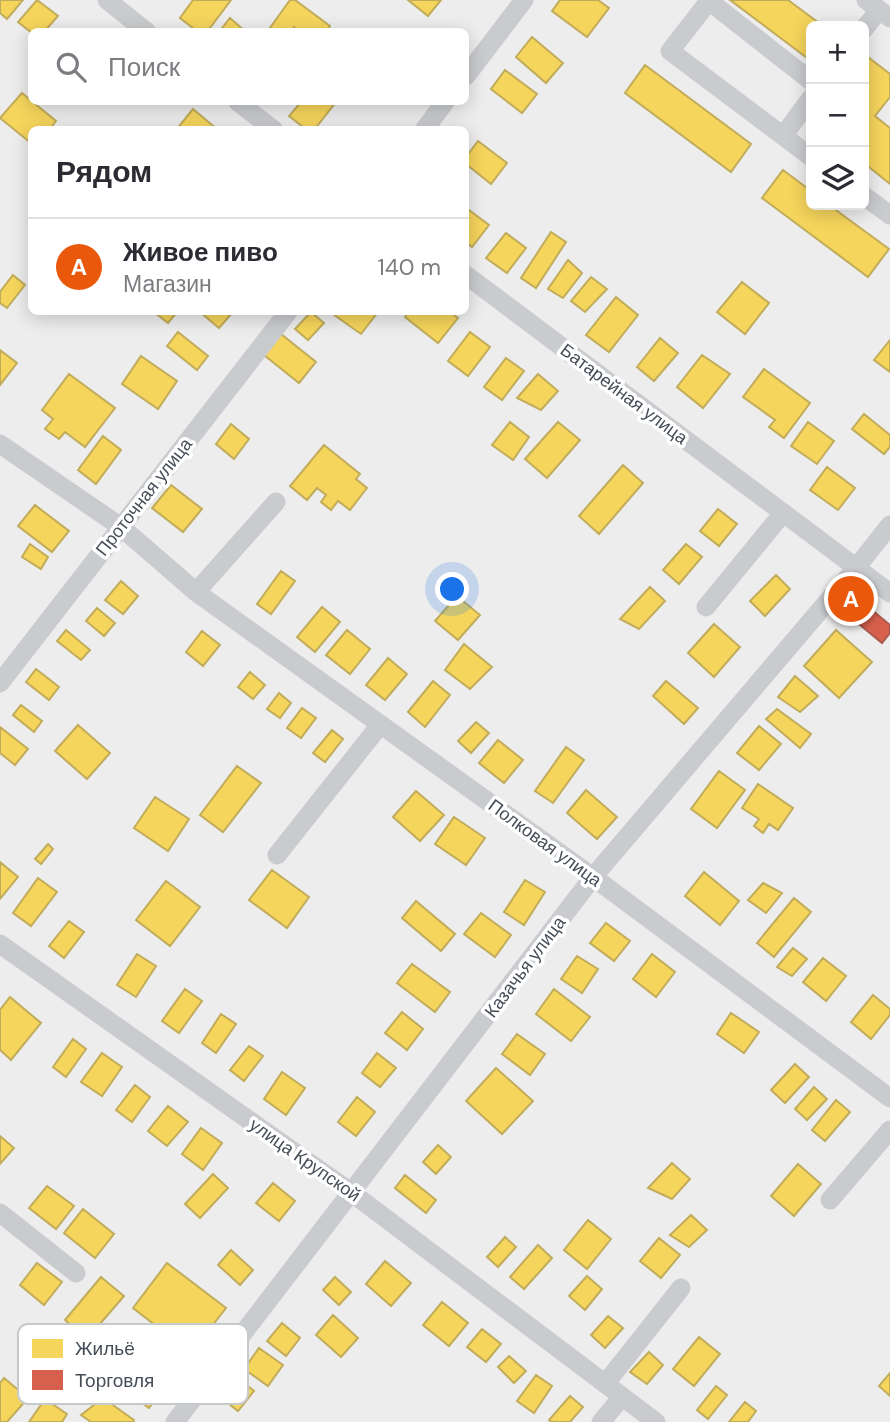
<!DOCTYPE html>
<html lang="ru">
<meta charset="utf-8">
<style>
body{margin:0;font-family:"DM Sans",sans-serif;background:#f7f7f7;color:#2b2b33}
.controls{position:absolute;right:21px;top:21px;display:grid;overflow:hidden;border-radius:10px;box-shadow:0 4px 18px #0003}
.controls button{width:63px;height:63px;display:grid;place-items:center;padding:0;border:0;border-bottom:2px solid #e1e1e2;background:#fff;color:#2b2b33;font:35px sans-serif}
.you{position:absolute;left:453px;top:590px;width:24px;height:24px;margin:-18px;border:5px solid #fff;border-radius:50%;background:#1a73e8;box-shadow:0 0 0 10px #1a73e833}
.badge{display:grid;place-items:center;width:46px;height:46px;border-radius:50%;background:#ea580c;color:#fff;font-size:23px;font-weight:700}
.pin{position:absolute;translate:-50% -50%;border:4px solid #fff;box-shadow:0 2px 7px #0006}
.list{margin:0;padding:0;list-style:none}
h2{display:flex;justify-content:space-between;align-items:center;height:91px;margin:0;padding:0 28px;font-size:30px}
h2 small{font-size:23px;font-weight:400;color:#7c7c81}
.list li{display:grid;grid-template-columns:46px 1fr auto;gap:21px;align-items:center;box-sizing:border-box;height:98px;padding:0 28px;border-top:2px solid #e1e1e2}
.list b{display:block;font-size:26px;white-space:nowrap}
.list p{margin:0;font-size:23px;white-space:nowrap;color:#7c7c81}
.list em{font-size:23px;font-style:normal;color:#7c7c81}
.icon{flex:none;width:38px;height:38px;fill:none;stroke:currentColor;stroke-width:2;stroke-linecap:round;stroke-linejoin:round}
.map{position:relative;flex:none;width:890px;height:1422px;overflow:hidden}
.search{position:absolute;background:#fff;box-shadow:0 4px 18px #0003;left:28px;top:28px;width:441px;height:77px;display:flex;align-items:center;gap:18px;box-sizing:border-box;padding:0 24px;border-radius:10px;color:#7c7c81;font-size:26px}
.panel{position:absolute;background:#fff;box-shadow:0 4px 18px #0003;left:28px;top:126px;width:441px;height:189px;border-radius:10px}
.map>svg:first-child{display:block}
</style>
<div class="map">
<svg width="890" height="1422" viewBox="0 0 890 1422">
<rect width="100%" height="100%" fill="#eeeded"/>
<path fill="#f6d55c" stroke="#c1ac5b" stroke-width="2" d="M0 0H23L7 19 0 13Z
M37 0 58 16 44 32 32 33 18 22Z
M193 0H231L207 32H198L180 18Z
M290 0H295L330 26 326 32H299L294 27 291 32H267Z
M408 0H441L428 16Z
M560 0H598L609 8 587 37 552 11Z
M730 0H788L823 26H811V61Z
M230 18 246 32H219Z
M532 37 563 63 546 83 516 57Z
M868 57 890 74V97L875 116 890 128V184L864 163V62Z
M645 65 751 144 731 172 625 93Z
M505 70 537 94 522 113 491 89Z
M22 93 56 121 49 130H32V144L0 118Z
M301 102H336L314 130H307L289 116Z
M193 109 218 130H176Z
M478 141 507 163 491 184 466 164V157Z
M783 170 811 191V205H829L889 249 868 277 762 198Z
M469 210 489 225 472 247 466 242V216Z
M551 232 566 242 536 288 521 278Z
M506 233 526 248 507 273 486 258Z
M568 260 582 273 563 298 548 289Z
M13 275 25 285 7 308 0 303V292Z
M591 277 607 289 585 312 571 301Z
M742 282 769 303 745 334 717 312Z
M616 297 638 315 609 352 586 335Z
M154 312H177L168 323Z
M200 312H233L219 328Z
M311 312 324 323 308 340 295 329Z
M330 312H378L361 334Z
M409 312H450L458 318 438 343 405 317Z
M178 332 208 356 197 370 167 346Z
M470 332 490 347 468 376 448 361Z
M281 334 316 362 299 383 264 355Z
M660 338 678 353 654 381 637 367Z
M890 340V372L874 360Z
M0 350 17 363 0 385Z
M702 355 730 374 703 408 677 387Z
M141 356 177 381 158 409 122 384Z
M506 358 524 371 502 400 484 387Z
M764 369 810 403 784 438 769 427 775 420 743 397Z
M69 374 115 408 85 447 65 432 59 439 45 429 53 419 42 410Z
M538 374 558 391 541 410 517 398Z
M864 414 890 435V447L884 454 852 429Z
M510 422 529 437 513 460 492 445Z
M558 422 580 440 547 478 525 459Z
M808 422 834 441 817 464 791 446Z
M231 424 249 439 234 459 216 444Z
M103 436 121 450 96 484 78 470Z
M324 445 360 474 356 479 367 488 350 510 338 501 331 510 321 502 326 495 317 488 307 500 290 486Z
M623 465 643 483 599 534 579 516Z
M827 467 855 488 838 510 810 490Z
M171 485 202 509 183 532 152 508Z
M35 505 69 531 52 552 18 526Z
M718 509 737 524 719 546 700 531Z
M30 544 48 557 41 569 22 557Z
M686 544 702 557 679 584 663 570Z
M281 571 295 581 271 614 257 604Z
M776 575 790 589 765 616 750 601Z
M121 581 138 596 123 614 105 600Z
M650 587 665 601 639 629 620 619Z
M457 596 480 615 458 640 435 621Z
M322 607 340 622 315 652 297 637Z
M97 608 115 623 104 636 86 621Z
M714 624 740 647 714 677 688 653Z
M66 630 90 650 81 660 57 641Z
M347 630 370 649 350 674 326 655Z
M836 630 872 662 839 698 804 666Z
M202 631 220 645 203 666 186 652Z
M464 644 492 667 470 689 445 670Z
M388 658 407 674 385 700 366 685Z
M36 669 59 687 49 700 26 682Z
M250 672 265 685 253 699 238 687Z
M795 676 818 696 800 712 778 697Z
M433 681 450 695 425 727 408 712Z
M666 681 698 708 684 724 653 696Z
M279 693 291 703 280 718 267 709Z
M21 705 42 721 34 732 13 715Z
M302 708 316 718 301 738 287 728Z
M777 709 811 734 800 748 766 719Z
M476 722 489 733 471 753 458 741Z
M78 725 110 753 87 779 55 751Z
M759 726 781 744 759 770 737 753Z
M0 727 28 749 15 765 0 753Z
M332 730 343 739 325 762 313 753Z
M498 740 523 760 504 783 479 763Z
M566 747 584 760 553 803 535 791Z
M237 766 261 783 223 832 200 815Z
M719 771 745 790 717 828 691 809Z
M758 784 793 808 778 830 769 824 763 833 754 826 759 819 742 808Z
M586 790 617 817 597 839 567 813Z
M416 791 444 815 420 841 393 817Z
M155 797 189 819 168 851 134 828Z
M454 817 485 838 466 865 435 844Z
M48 844 53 849 41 864 35 859Z
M0 862 18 877 0 899Z
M272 870 309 897 287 928 249 900Z
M704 872 739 901 720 925 685 896Z
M38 878 57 892 31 926 13 913Z
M525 880 545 892 524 925 504 912Z
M166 881 200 907 170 946 136 920Z
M763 883 782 893 766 913 748 900Z
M794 898 811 912 774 957 757 943Z
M416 901 455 934 441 951 402 918Z
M481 913 511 935 495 957 464 934Z
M69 921 84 932 64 958 49 946Z
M606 923 630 941 614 961 590 943Z
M793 948 807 959 792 976 777 967Z
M137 954 156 966 136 997 117 985Z
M652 954 675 972 656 997 633 979Z
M577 956 598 969 582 993 561 979Z
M823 958 846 976 826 1001 803 982Z
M412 964 450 992 435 1012 397 983Z
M185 989 202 1001 179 1033 162 1021Z
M554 989 590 1017 571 1041 536 1014Z
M873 995 890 1009V1015L871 1039 851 1022Z
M10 997 41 1023 11 1060 0 1050V1010Z
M402 1012 423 1029 407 1050 385 1033Z
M731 1013 759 1032 744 1053 717 1034Z
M221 1014 236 1024 216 1053 202 1043Z
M517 1034 545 1054 530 1075 502 1054Z
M73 1039 86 1049 66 1077 53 1067Z
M249 1046 263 1056 244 1081 230 1070Z
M102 1053 122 1067 102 1096 81 1082Z
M377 1053 396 1068 380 1087 362 1073Z
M795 1064 809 1077 785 1103 771 1090Z
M496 1068 533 1101 502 1134 466 1101Z
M282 1072 305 1088 286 1115 264 1099Z
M135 1085 150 1097 132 1122 116 1110Z
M814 1087 827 1099 807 1120 795 1109Z
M357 1097 375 1112 356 1136 338 1122Z
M836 1100 850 1112 825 1141 812 1130Z
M168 1106 188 1122 167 1146 148 1131Z
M201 1128 222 1143 203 1170 182 1154Z
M0 1136 14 1148 0 1164Z
M438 1145 451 1157 436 1174 423 1162Z
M672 1163 690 1179 672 1199 648 1188Z
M798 1164 821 1184 794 1216 771 1196Z
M213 1174 228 1188 200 1218 185 1204Z
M405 1175 436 1200 426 1213 395 1188Z
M273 1183 295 1201 279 1221 256 1203Z
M47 1186 74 1206 56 1229 29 1208Z
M83 1209 114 1234 95 1258 64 1233Z
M691 1215 707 1230 689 1247 670 1235Z
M588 1220 611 1239 587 1269 564 1250Z
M505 1237 516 1247 498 1267 487 1257Z
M659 1238 680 1255 661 1278 640 1261Z
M538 1245 552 1258 524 1289 510 1277Z
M231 1250 253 1270 240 1285 218 1265Z
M385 1261 411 1283 391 1306 366 1284Z
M37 1263 62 1282 44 1305 20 1285Z
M167 1263 226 1308 191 1353 133 1308Z
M587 1276 602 1289 585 1310 569 1296Z
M101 1277 124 1296 87 1339 65 1320Z
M335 1277 351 1292 339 1305 323 1290Z
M442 1302 468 1323 449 1346 423 1325Z
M333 1315 358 1338 341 1357 316 1335Z
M608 1316 623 1328 605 1348 591 1335Z
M282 1323 300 1338 286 1356 267 1341Z
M482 1329 501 1344 486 1362 467 1347Z
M699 1337 720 1354 694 1386 673 1369Z
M143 1341 179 1366 149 1408 113 1382Z
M259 1348 283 1365 268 1386 244 1369Z
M649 1352 663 1365 647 1384 630 1372Z
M509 1356 526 1371 514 1383 498 1367Z
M890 1373V1396L879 1386Z
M536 1375 552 1386 534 1413 517 1401Z
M236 1377 254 1391 238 1411 220 1397Z
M4 1378 28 1398 7 1422H0V1383Z
M716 1386 727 1395 708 1419 697 1410Z
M570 1396 583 1407 570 1422H552L549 1420Z
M103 1398 134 1420 133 1422H91L81 1415Z
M45 1399 67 1414 62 1422H29Z
M745 1402 756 1411 748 1422H729Z"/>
<path fill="#d6604d" stroke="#aa5b50" stroke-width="2" d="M848 590 890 625V633L882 643 836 605Z"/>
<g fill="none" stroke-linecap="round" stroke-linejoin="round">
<path stroke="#c9cbce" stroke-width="19" d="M107 0 147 32
M866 0 890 18
M864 29 879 10
M466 76 524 0
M811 81 709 1 670 51 811 157
M238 102 274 130
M424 130 445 102
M783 136 811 98
M864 196 890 215
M466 275 890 593
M0 444 121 527 196 592 593 877 890 1098
M196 592 276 502
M706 607 783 513
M0 683 288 312
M277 855 380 725
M0 944 352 1193 656 1422
M830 1200 890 1130
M0 1213 76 1273
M605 1384 681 1288
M175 1422 593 877 856 568 890 525
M601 1422 622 1397"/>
</g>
<g text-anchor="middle" stroke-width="7" stroke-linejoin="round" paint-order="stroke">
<g font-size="18" fill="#454e58" stroke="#fff">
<text transform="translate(624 394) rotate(37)" y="6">Батарейная улица</text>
<text transform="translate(144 497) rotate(-52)" y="6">Проточная улица</text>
<text transform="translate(545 843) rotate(36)" y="6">Полковая улица</text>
<text transform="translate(525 967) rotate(-53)" y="6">Казачья улица</text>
<text transform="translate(305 1160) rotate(35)" y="6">улица Крупской</text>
</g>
</g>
<rect x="18" y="1324" width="230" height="80" rx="10" fill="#fff" stroke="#c7cacd" stroke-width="2"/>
<rect x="32" y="1339" width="31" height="19" fill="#f6d55c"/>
<rect x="32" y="1370" width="31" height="20" fill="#d6604d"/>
<g font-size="19" fill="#454e58">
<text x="75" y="1355">Жильё</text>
<text x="75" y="1387">Торговля</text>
</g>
</svg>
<div class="controls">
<button>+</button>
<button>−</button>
<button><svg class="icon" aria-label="layers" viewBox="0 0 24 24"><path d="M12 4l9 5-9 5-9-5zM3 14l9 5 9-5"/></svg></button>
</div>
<div class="you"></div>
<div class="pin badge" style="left:851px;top:599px">A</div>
<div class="search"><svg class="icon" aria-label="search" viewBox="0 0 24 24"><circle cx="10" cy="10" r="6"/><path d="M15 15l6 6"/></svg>Поиск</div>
<section class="panel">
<h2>Рядом<small></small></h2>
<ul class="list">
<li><span class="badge">A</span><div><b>Живое пиво</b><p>Магазин</p></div><em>140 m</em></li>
</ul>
</section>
</div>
